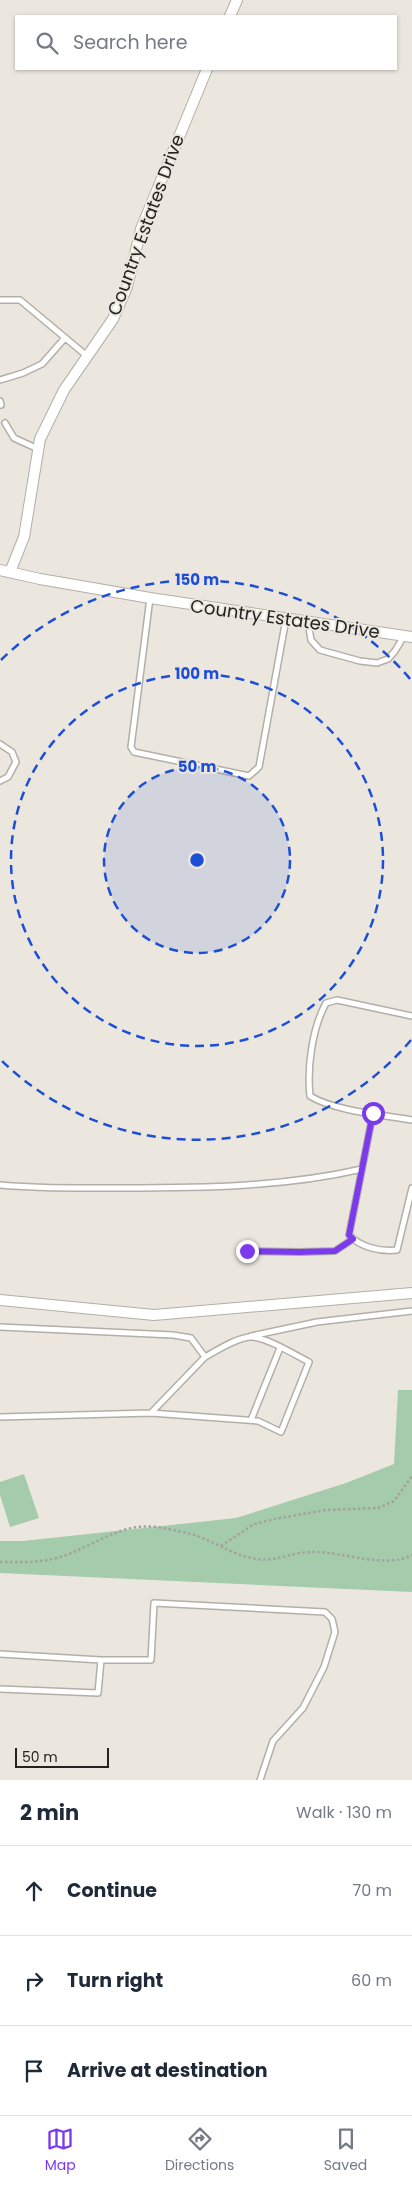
<!DOCTYPE html>
<meta charset="utf-8">
<style>
body{margin:0;font-family:Poppins,sans-serif;background:#f6f6f7;color:#1f2937}
.scale{position:absolute;left:15px;bottom:12px;width:94px;box-sizing:border-box;padding-left:5px;border:2px solid #242320;border-top:0;font-size:14px;line-height:18px;white-space:nowrap;color:#242320;-webkit-text-stroke:4px #ebe7de;paint-order:stroke}
.stop{position:absolute;width:15px;height:15px;margin:-11px;border:4px solid #7c3aed;border-radius:50%;background:#fff}
.stop.end{background:#7c3aed;border-color:#fff;box-shadow:0 1px 5px #0008}
.list{margin:0;padding:0;list-style:none}
h2{display:flex;justify-content:space-between;align-items:center;height:65px;margin:0;padding:0 20px;font-size:21px}
h2 small{font-size:16px;font-weight:400;color:#747a83}
.list li{display:grid;grid-template-columns:32px 1fr auto;gap:15px;align-items:center;box-sizing:border-box;height:90px;padding:0 20px;border-top:1px solid #e0e1e3}
.list b{display:block;font-size:19px;white-space:nowrap}
.list em{font-size:16px;font-style:normal;color:#747a83}
.icon{flex:none;width:28px;height:28px;fill:none;stroke:currentColor;stroke-width:2;stroke-linecap:round;stroke-linejoin:round}
.map{position:relative;flex:none;width:412px;height:1780px;overflow:hidden}
.search{position:absolute;background:#fff;box-shadow:0 1px 4px #0004;left:15px;right:15px;top:15px;height:55px;display:flex;align-items:center;gap:12px;box-sizing:border-box;padding:0 18px;border-radius:0px;color:#747a83;font-size:19px}
.sheet{height:335px;background:#fff}
nav{display:flex;justify-content:space-around;align-items:center;box-sizing:border-box;height:70px;border-top:1px solid #e0e1e3;background:#fff;font-size:14px;color:#747a83}
nav a{display:grid;justify-items:center;gap:2px}
nav .on{color:#7c3aed}
.map>svg:first-child{display:block}
</style>
<div class="map">
<svg width="412" height="1780" viewBox="0 0 412 1780">
<rect width="100%" height="100%" fill="#ebe7de"/>
<path fill="#a4cbab" d="M398 1390H412V1592L0 1573V1541H23L236 1518 346 1483 394 1464Z
M24 1474 39 1518 10 1527 0 1495V1482Z"/>
<g fill="none" stroke-linecap="round" stroke-linejoin="round">
<g stroke="#b3afa7" stroke-width="8">
<path id="service" d="M0 300H20L87 356
M0 380 23 373 42 364 64 339
M0 401 1 405
M5 423 14 438 38 449
M150 598 131 747 134 752 249 776 259 767 286 619
M308 622 311 640 320 650 360 661 377 663 388 659 395 651 404 636
M0 744 12 752 16 762 8 777 0 781
M412 1016 337 1000 326 1003C312 1029 307 1067 310 1096 334 1111 384 1115 412 1120
M362 1169 349 1235C360 1247 380 1252 397 1250L412 1188
M0 1185C41 1189 82 1188 122 1188 203 1188 284 1187 362 1169L373 1113
M247 1251 300 1252 335 1251 353 1239
M0 1327 173 1335 191 1338 205 1357 151 1413 0 1417
M251 1336 317 1322 412 1311
M151 1413 258 1421 281 1432 309 1362C293 1354 268 1338 252 1337 239 1336 216 1351 205 1357
M251 1420 280 1348
M0 1654 101 1660H151L154 1603 325 1612 332 1619 335 1632 324 1667 303 1708 273 1741 260 1780
M0 1689 98 1693 101 1660"/>
</g>
<g stroke="#b3afa7" stroke-width="12">
<path id="minor" d="M230 16 237 0
M0 570 40 579 150 598 412 637
M10 572 24 537 40 439 64 390 113 319 127 287 141 229 207 69
M0 1300 154 1315 412 1293"/>
</g>
<path stroke="#a5a29b" stroke-width="2.5" stroke-dasharray="2.5 2.5" stroke-linecap="butt" d="M221 1546 254 1524 274 1519 326 1510 378 1508 394 1501 412 1476
M0 1562C19 1562 38 1563 57 1558 92 1548 119 1522 157 1527 168 1529 180 1531 191 1534 210 1539 228 1552 247 1557 275 1565 289 1551 315 1552 343 1552 386 1569 412 1555"/>
<use href="#service" stroke="#fff" stroke-width="5"/>
<use href="#minor" stroke="#fff" stroke-width="10"/>
</g>
<g fill="none" stroke-linecap="round" stroke-linejoin="round">
<path stroke="#7c3aed" stroke-width="6" d="M247 1251 300 1252 335 1251 353 1239 349 1235 373 1113"/>
</g>
<circle cx="197" cy="860" r="93" fill="#1d4ed8" fill-opacity=".12"/>
<g fill="none" stroke="#1d4ed8" stroke-width="2.5" stroke-dasharray="9 6">
<circle cx="197" cy="860" r="93"/>
<circle cx="197" cy="860" r="186"/>
<path d="M411 1040A280 280 0 0 1 1 1060M1 660A280 280 0 0 1 411 680"/>
</g>
<g text-anchor="middle" stroke-width="4" stroke-linejoin="round" paint-order="stroke">
<g font-size="18" fill="#242320" stroke="#ebe7de">
<text transform="translate(146 225) rotate(-70)" y="6">Country Estates Drive</text>
<text transform="translate(285 619) rotate(8)" y="6">Country Estates Drive</text>
</g>
</g>
<circle cx="197" cy="860" r="8" fill="#1d4ed8" stroke="#ebe7de" stroke-width="2.5"/>
<g font-size="15" text-anchor="middle" font-weight="bold" fill="#1d4ed8" stroke="#ebe7de" stroke-width="4" stroke-linejoin="round" paint-order="stroke">
<text x="197" y="585">150 m</text>
<text x="197" y="679">100 m</text>
<text x="197" y="772">50 m</text>
</g>
</svg>
<div class="scale">50 m</div>
<div class="stop" style="left:373px;top:1113px"></div>
<div class="stop end" style="left:247px;top:1251px"></div>
<div class="search"><svg class="icon" aria-label="search" viewBox="0 0 24 24"><circle cx="10" cy="10" r="6"/><path d="M15 15l6 6"/></svg>Search here</div>
</div>
<section class="sheet">
<h2>2 min<small>Walk · 130 m</small></h2>
<ul class="list">
<li><svg class="icon" aria-label="ahead" viewBox="0 0 24 24"><path d="M12 20V5M6 11l6-6 6 6"/></svg><div><b>Continue</b></div><em>70 m</em></li>
<li><svg class="icon" aria-label="right" viewBox="0 0 24 24"><path d="M7 20v-9h11M14 6l5 5-5 5"/></svg><div><b>Turn right</b></div><em>60 m</em></li>
<li><svg class="icon" aria-label="arrive" viewBox="0 0 24 24"><path d="M6 21V4h12l-3 4 3 4H6"/></svg><div><b>Arrive at destination</b></div></li>
</ul>
</section>
<nav>
<a class="on"><svg class="icon" aria-label="map" viewBox="0 0 24 24"><path d="M3 6l6-2 6 2 6-2v14l-6 2-6-2-6 2zM9 4v14M15 6v14"/></svg>Map</a>
<a><svg class="icon" aria-label="directions" viewBox="0 0 24 24"><path d="M12 3l9 9-9 9-9-9zM9 14v-3h6M13 9l2 2-2 2"/></svg>Directions</a>
<a><svg class="icon" aria-label="saved" viewBox="0 0 24 24"><path d="M7 4h10v16l-5-4-5 4z"/></svg>Saved</a>
</nav>
